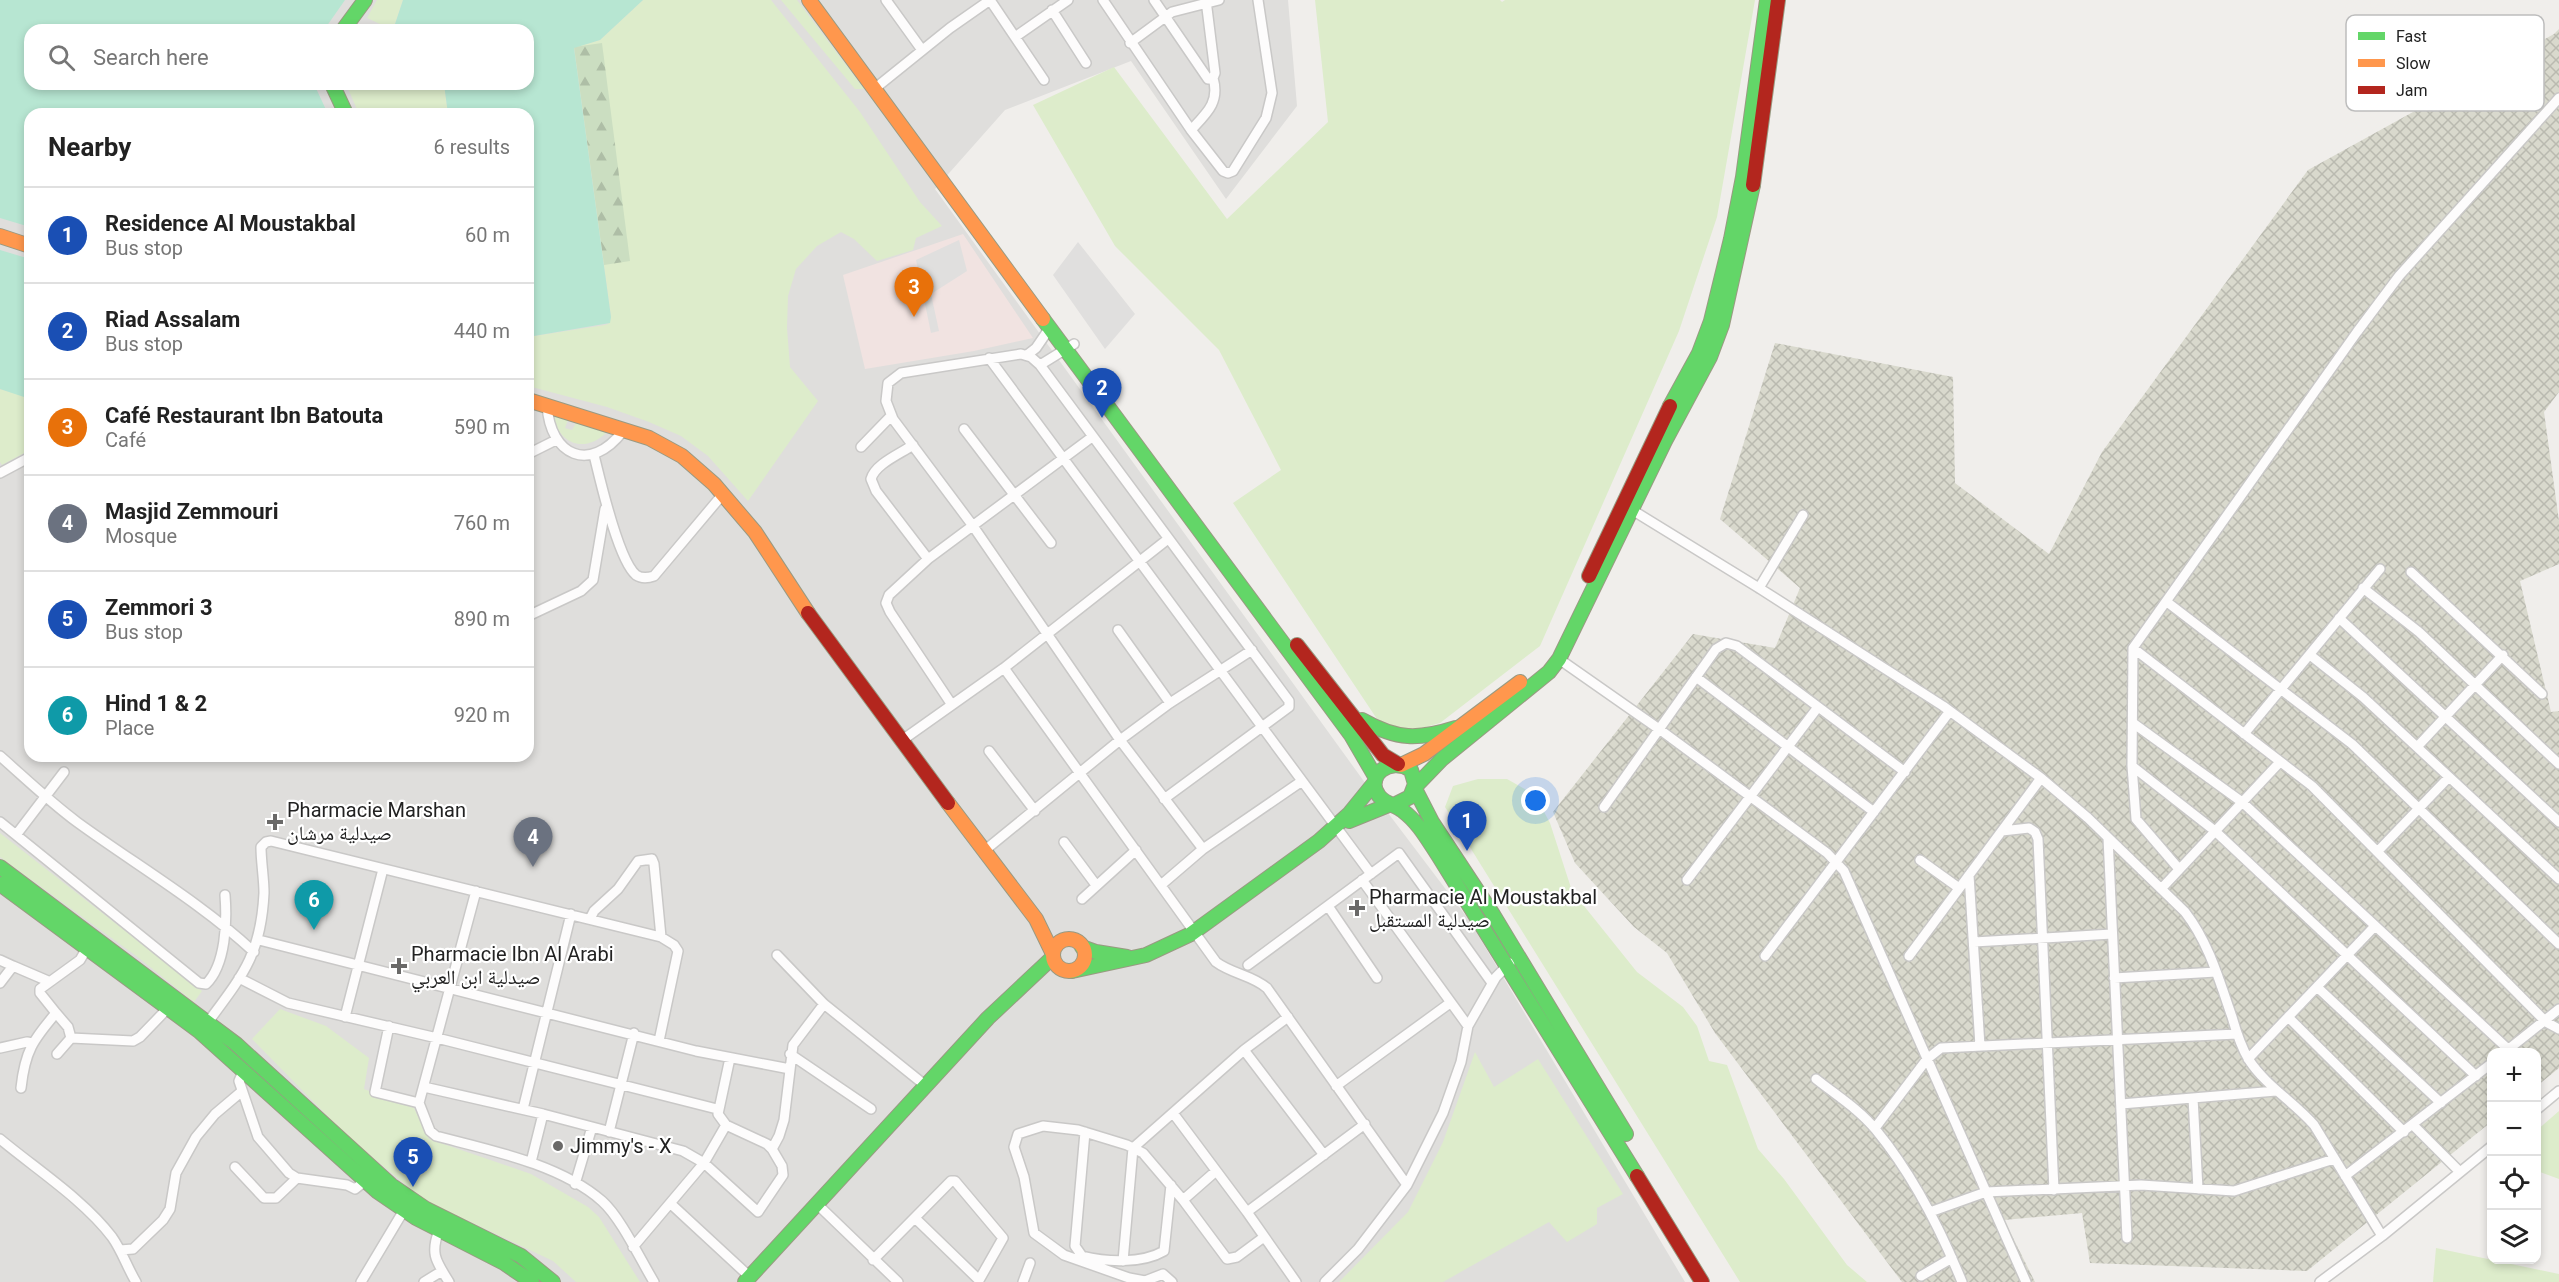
<!DOCTYPE html>
<meta charset="utf-8">
<style>
body{margin:0;font-family:Roboto,"Noto Naskh Arabic",sans-serif;background:#f6f6f6;color:#222}
.controls{position:absolute;right:18px;bottom:18px;display:grid;overflow:hidden;border-radius:12px;box-shadow:0 3px 9px #0003}
.controls button{width:54px;height:54px;display:grid;place-items:center;padding:0;border:0;border-bottom:2px solid #e0e0e0;background:#fff;color:#222;font:30px sans-serif}
.you{position:absolute;left:1536px;top:801px;width:21px;height:21px;margin:-15px;border:4px solid #fff;border-radius:50%;background:#1a73e8;box-shadow:0 0 0 9px #1a73e833}
.badge{display:grid;place-items:center;width:39px;height:39px;border-radius:50%;background:#db2777;color:#fff;font-size:20px;font-weight:700}
.pin{position:absolute;translate:-50% -50px;filter:drop-shadow(0 2px 3px #0008)}
.pin::after{content:'';position:absolute;top:32px;width:21px;height:18px;background:inherit;clip-path:polygon(0 0,100% 0,50% 100%)}
.list{margin:0;padding:0;list-style:none}
h2{display:flex;justify-content:space-between;align-items:center;height:78px;margin:0;padding:0 24px;font-size:26px}
h2 small{font-size:20px;font-weight:400;color:#767676}
.list li{display:grid;grid-template-columns:39px 1fr auto;gap:18px;align-items:center;box-sizing:border-box;height:96px;padding:0 24px;border-top:2px solid #e0e0e0}
.list b{display:block;font-size:22px;white-space:nowrap}
.list p{margin:0;font-size:20px;white-space:nowrap;color:#767676}
.list em{font-size:20px;font-style:normal;color:#767676}
.icon{flex:none;width:33px;height:33px;fill:none;stroke:currentColor;stroke-width:2;stroke-linecap:round;stroke-linejoin:round}
.map{position:relative;flex:none;width:2559px;height:1282px;overflow:hidden}
.search{position:absolute;background:#fff;box-shadow:0 3px 9px #0003;left:24px;top:24px;width:510px;height:66px;display:flex;align-items:center;gap:15px;box-sizing:border-box;padding:0 21px;border-radius:18px;color:#767676;font-size:22px}
.panel{position:absolute;background:#fff;box-shadow:0 3px 9px #0003;left:24px;top:108px;width:510px;height:654px;border-radius:18px}
.map>svg:first-child{display:block}
</style>
<div class="map">
<svg width="2559" height="1282" viewBox="0 0 2559 1282">
<defs>
<pattern id="construction-cross-hatch" width="8" height="8" patternUnits="userSpaceOnUse" patternTransform="scale(1.5)"><rect width="8" height="8" fill="#d9d9cd"/><path d="M0 0l8 8M0 8l8-8" fill="none" stroke="#babab0"/></pattern>
<pattern id="forest-firs" width="22" height="20" patternUnits="userSpaceOnUse" patternTransform="scale(1.5)"><rect width="22" height="20" fill="#cbdec1"/><path d="M5 1l3.5 6h-7zM16 11l3.5 6h-7z" fill="#aebea6"/></pattern>
</defs>
<rect width="100%" height="100%" fill="#f0eeeb"/>
<path fill="#dfdedc" fill-rule="evenodd" d="M0 0H1288L1297 106 1226 199 1131 61 1005 110 935 189 1363 780 1469 920 1685 1282H0ZM30 30H528V84H30ZM30 114H528V756H30Z"/>
<path fill="#f1e3e1" d="M963 234 1033 338 974 351 865 369 843 275Z"/>
<path fill="url(#construction-cross-hatch)" d="M2559 29V392L2544 412 2559 521V564L2520 581 2551 712 2559 711V1068L2537 1086 2536 1052H2492L2491 1122 2307 1271 2090 1263 2082 1213 2004 1220 2035 1282H1902L1715 1033 1667 953 1634 927 1575 863 1553 812 1693 634 1775 648 1800 588 1720 519 1775 343 1953 377 1955 483 2049 554 2102 452 2308 170 2554 34Z"/>
<path fill="#ddeccb" d="M377 0H403L393 30 367 18Z
M643 0H771L860 112 920 202 942 226 916 238 913 250 877 261 854 239 841 232 817 246 796 269 788 296 787 328 790 367 818 401 748 501 708 456 681 436 649 422 607 407 528 386V337L605 325 608 324 611 317 574 47 600 40Z
M781 0H797L864 89H855Z
M1315 0H1500L1502 2 1505 0H1755L1717 217 1679 331 1540 646 1440 723 1389 737 1233 503 1281 470 1219 350 1115 246 1033 105 1114 67 1227 219 1328 122Z
M346 84H444L448 114H359Z
M0 389 30 398V450L2 465 0 462Z
M551 414 568 420 565 428 572 430 576 423 606 433C582 455 559 442 551 414Z
M1478 779H1507L1535 795 1550 823 1572 891 1637 972 1683 1007 1697 1026 1709 1061 1727 1065 1758 1149 1784 1179 1847 1265 1867 1282H1740L1445 807 1453 786Z
M0 833 202 991 194 1002 135 955 0 857Z
M280 1009 326 1026 369 1058 364 1089 414 1108 429 1139 531 1174 588 1207 599 1217 640 1282H576L553 1261 424 1200 348 1137 252 1039Z
M1475 1052 1494 1087 1538 1059 1623 1194 1597 1208V1224L1567 1242 1549 1222 1443 1282H1339L1408 1212 1443 1142Z
M2559 1111V1179L2537 1171 2536 1131Z
M2436 1248 2559 1274V1282H2433Z"/>
<path fill="url(#forest-firs)" d="M602 43 630 261 604 265 574 47Z"/>
<path fill="#b7e6d2" d="M0 0H345L324 30H30V84H314L328 114H30V227L0 218Z
M403 0H643L600 40 574 48 611 317 610 323 528 337V114H448L444 84H528V30H393Z
M0 250 30 259V399L0 389Z"/>
<path fill="#e0dfde" d="M959 240 967 271 931 294 939 331 931 333 916 260Z
M1078 242 1135 314 1105 349 1053 275Z"/>
<g fill="none" stroke-linecap="round" stroke-linejoin="round">
<g stroke="#c9c8c7" stroke-width="12">
<path id="street" d="M886 0 922 50
M1103 0 1191 130 1223 171 1228 173 1233 171 1266 118 1272 93 1258 0
M1154 0 1208 79 1213 78 1215 73 1206 0
M1052 10 1086 63
M1015 37 1068 0
M1130 43 1172 12 1219 0
M873 90 950 28 990 0 1044 80
M1191 130C1207 113 1220 102 1213 78
M1074 344 1040 365 1031 357 1021 354 901 373 888 383 886 401 893 419 973 526 1120 740 1203 849 1161 885
M1027 355 1036 348 1049 329
M989 358 1371 874
M1040 365 1289 701V707L1164 799
M547 405C550 456 590 474 623 431
M964 429 1051 543
M913 445C900 454 875 464 871 479L876 491 928 559 1092 437
M861 447 891 416
M528 454 556 440
M594 455C600 479 618 560 636 575 642 579 648 578 654 576L723 494
M0 473 30 457
M1632 510 1759 588 1943 706 2041 778 2088 818 2185 912C2209 943 2219 980 2232 1017 2236 1031 2241 1047 2249 1060 2266 1086 2294 1102 2314 1125L2382 1236
M928 559 889 595 886 603 890 612 952 705
M2411 572 2542 694
M1759 588 1803 515
M2363 588 2419 632 2559 764
M2167 602 2352 744 2559 944
M528 616 581 591 593 580 605 509
M2339 618 2559 822
M1118 630 1170 703
M2133 648 2312 786 2546 1022 2559 1029
M2310 655 2363 697 2559 879
M1559 659 1659 729 1827 853 1844 871 2026 1282
M1004 668 1216 962C1232 974 1252 975 1267 988L1407 1185
M1696 677 1874 812
M2133 723 2242 802 2509 1050
M2244 734 2380 569
M901 741 1004 668 1168 539
M2417 747 2503 655
M989 751 1035 811
M0 756C25 778 50 802 77 822 136 865 200 902 254 952
M2132 766 2215 831 2476 1076
M1604 807 1716 649 1726 643 1737 646 1905 772
M0 822 199 983 206 984C226 965 227 921 225 895
M2002 831 2029 828 2035 832 2038 839 2054 1190
M16 835 64 772
M2108 838 2127 1238
M1064 842 1096 885
M1203 849 1302 781
M984 851 1120 740 1170 703 1252 650
M2378 851 2449 777
M1920 860 1959 888
M2179 869 2136 819 2132 766 2133 648 2357 332 2399 276 2559 98
M1969 875 1980 1046
M1362 880 1468 1026
M1687 880 1818 707
M2161 889 2280 762
M476 891 419 1103 430 1131 436 1136C489 1150 560 1164 602 1201 621 1218 640 1259 654 1282
M1082 899 1136 850
M1328 906 1377 978
M590 919 594 911 618 889 638 861 652 859 654 864 661 937
M259 940 696 1051 790 1069
M1974 942 2112 934
M777 955 824 1004 926 1086
M1765 956 1950 711
M1909 956 2041 778
M0 960 13 966
M1248 965 1399 853 1492 983
M239 978 288 1003 437 1038 717 1109
M2114 978 2216 972
M0 983 13 966 48 981
M2317 987 2441 1103
M56 1013 68 1027 71 1038
M345 1017 383 869
M2288 1017 2404 1132
M208 1022C243 975 261 954 264 893 264 878 261 862 261 847L266 842 271 841 661 937 674 945 678 951 659 1041
M389 1026 375 1092 419 1103
M0 1048 27 1042 32 1043
M1244 1050 1324 1155
M2505 1052 2559 1009
M57 1054 71 1038 133 1041 140 1037 168 1008
M790 1054 871 1109
M730 1058 718 1114 726 1125 767 1144 772 1149 779 1136 784 1120 793 1045 824 1004
M2248 1059 2374 927
M244 1069 239 1081 258 1137 289 1173 297 1178 347 1185 355 1189 365 1181
M1816 1079C1836 1095 1860 1110 1876 1130 1913 1175 1940 1228 1962 1282
M1336 1086 1450 1003
M424 1087 543 1114 683 1151 704 1163 758 1212 783 1175 782 1166 772 1149
M21 1088C25 1051 33 1040 56 1013L40 993V989L80 960 87 948
M2193 1098 2198 1189
M2121 1104 2276 1091
M523 1109 571 914
M2536 1110 2559 1091
M1173 1113 1247 1212 1296 1282
M2413 1125 2460 1172
M1875 1128 1927 1059 1941 1048 2237 1034
M609 1132 634 1033
M1085 1132 1075 1246 1082 1256C1106 1262 1142 1264 1164 1251L1171 1185
M0 1139C36 1169 84 1200 112 1237 122 1251 127 1267 136 1282
M531 1162 543 1114
M235 1167 264 1198H276L297 1178
M2345 1176 2492 1063
M575 1184 592 1127
M1183 1200 1216 1171
M671 1204 750 1277
M817 1204 898 1282
M1247 1212 1365 1124
M1930 1212 1986 1192 2141 1185 2234 1191 2334 1159
M915 1218 979 1280
M439 1230C430 1254 436 1261 449 1282
M633 1247 704 1163 726 1125
M120 1250 133 1249 163 1220 170 1209 176 1173 196 1137 215 1114 241 1092
M873 1260 951 1181H955L1003 1238 978 1282
M1123 1261 1133 1148 1244 1050 1288 1017
M1921 1276 1952 1258
M361 1282 404 1210
M424 1282 442 1271
M1023 1282 1030 1263
M1172 1282 1163 1274 1145 1281 1129 1278 1064 1255 1034 1233 1024 1177 1014 1147 1018 1134 1043 1126 1078 1130 1127 1145 1143 1153 1183 1200 1227 1259 1237 1257 1264 1237
M1325 1282 1358 1249 1407 1185 1443 1113 1461 1062 1468 1026 1496 977 1510 963
M2320 1282 2382 1236 2492 1146"/>
</g>
<g stroke="#999a82" stroke-width="16">
<path id="fast" d="M343 30 365 0
M332 84 346 114
M1043 319 1351 735 1376 778
M1670 406 1699 353 1711 321 1731 239 1743 177 1767 0
M1362 720C1397 740 1418 740 1456 728
M1415 787 1442 759 1549 672 1559 659 1665 441 1710 357 1722 325 1753 185
M1415 789 1432 822 1492 913 1626 1134
M1394 805 1410 797 1415 784 1411 770C1390 756 1364 776 1379 796 1385 804 1396 805 1403 811 1418 822 1428 840 1438 855L1637 1176
M1349 821 1391 804
M0 867 236 1044 391 1185 426 1209 521 1256 553 1282
M0 884 199 1031 378 1192 416 1218 504 1263 532 1282
M1082 947 1096 952 1127 957
M1072 971 1146 955 1191 934 1319 841 1349 814 1375 782
M745 1282 988 1018 1053 957"/>
</g>
<g stroke="#999a82" stroke-width="16">
<path id="slow" d="M809 0 1043 319
M0 236 30 246
M528 400 649 438 682 456 714 484 755 532 808 613
M1401 765 1424 754 1520 682
M948 803 1036 919 1053 954
M1053 955a16 16 0 1 1 32 0a16 16 0 1 1-32 0Z"/>
</g>
<g stroke="#999a82" stroke-width="16">
<path id="jam" d="M1753 185 1778 0
M1589 576 1670 406
M808 613 948 803
M1297 645 1383 755 1398 764
M1637 1176 1702 1282"/>
</g>
<use href="#street" stroke="#fdfcfc" stroke-width="9"/>
<use href="#fast" stroke="#63d668" stroke-width="14"/>
<use href="#slow" stroke="#ff974d" stroke-width="14"/>
<use href="#jam" stroke="#b3261e" stroke-width="14"/>
</g>
<g fill="#6a6968" stroke="#fff" stroke-width="2">
<path d="M272 813h6v6h6v6h-6v6h-6v-6h-6v-6h6z"/>
<path d="M1354 899h6v6h6v6h-6v6h-6v-6h-6v-6h6z"/>
<path d="M396 957h6v6h6v6h-6v6h-6v-6h-6v-6h6z"/>
<circle cx="558" cy="1146" r="6"/>
</g>
<g text-anchor="middle" stroke-width="4.5" stroke-linejoin="round" paint-order="stroke">
<g font-size="20" fill="#222" stroke="#fff" text-anchor="start">
<text x="287" y="817">Pharmacie Marshan<tspan x="287" dy="23">صيدلية مرشان</tspan></text>
<text x="1369" y="904">Pharmacie Al Moustakbal<tspan x="1369" dy="23">صيدلية المستقبل</tspan></text>
<text x="411" y="961">Pharmacie Ibn Al Arabi<tspan x="411" dy="23">صيدلية ابن العربي</tspan></text>
<text x="570" y="1153">Jimmy's - X</text>
</g>
</g>
<rect x="2346" y="15" width="198" height="96" rx="9" fill="#fff" stroke="#bdbdbd" stroke-width="1.5"/>
<rect x="2358" y="32" width="27" height="8" fill="#63d668"/>
<rect x="2358" y="59" width="27" height="8" fill="#ff974d"/>
<rect x="2358" y="86" width="27" height="8" fill="#b3261e"/>
<g font-size="16" fill="#222">
<text x="2396" y="42">Fast</text>
<text x="2396" y="69">Slow</text>
<text x="2396" y="96">Jam</text>
</g>
</svg>
<div class="controls">
<button>+</button>
<button>−</button>
<button><svg class="icon" aria-label="locate" viewBox="0 0 24 24"><circle cx="12" cy="12" r="6"/><path d="M12 2v4M12 18v4M2 12h4M18 12h4"/></svg></button>
<button><svg class="icon" aria-label="layers" viewBox="0 0 24 24"><path d="M12 4l9 5-9 5-9-5zM3 14l9 5 9-5"/></svg></button>
</div>
<div class="you"></div>
<div class="pin badge" style="left:1467px;top:851px;background:#1a4fb4">1</div>
<div class="pin badge" style="left:1102px;top:418px;background:#1a4fb4">2</div>
<div class="pin badge" style="left:914px;top:317px;background:#e8710a">3</div>
<div class="pin badge" style="left:533px;top:867px;background:#6b7280">4</div>
<div class="pin badge" style="left:413px;top:1187px;background:#1a4fb4">5</div>
<div class="pin badge" style="left:314px;top:930px;background:#0f9aa8">6</div>
<div class="search"><svg class="icon" aria-label="search" viewBox="0 0 24 24"><circle cx="10" cy="10" r="6"/><path d="M15 15l6 6"/></svg>Search here</div>
<section class="panel">
<h2>Nearby<small>6 results</small></h2>
<ul class="list">
<li><span class="badge" style="background:#1a4fb4">1</span><div><b>Residence Al Moustakbal</b><p>Bus stop</p></div><em>60 m</em></li>
<li><span class="badge" style="background:#1a4fb4">2</span><div><b>Riad Assalam</b><p>Bus stop</p></div><em>440 m</em></li>
<li><span class="badge" style="background:#e8710a">3</span><div><b>Café Restaurant Ibn Batouta</b><p>Café</p></div><em>590 m</em></li>
<li><span class="badge" style="background:#6b7280">4</span><div><b>Masjid Zemmouri</b><p>Mosque</p></div><em>760 m</em></li>
<li><span class="badge" style="background:#1a4fb4">5</span><div><b>Zemmori 3</b><p>Bus stop</p></div><em>890 m</em></li>
<li><span class="badge" style="background:#0f9aa8">6</span><div><b>Hind 1 &amp; 2</b><p>Place</p></div><em>920 m</em></li>
</ul>
</section>
</div>
